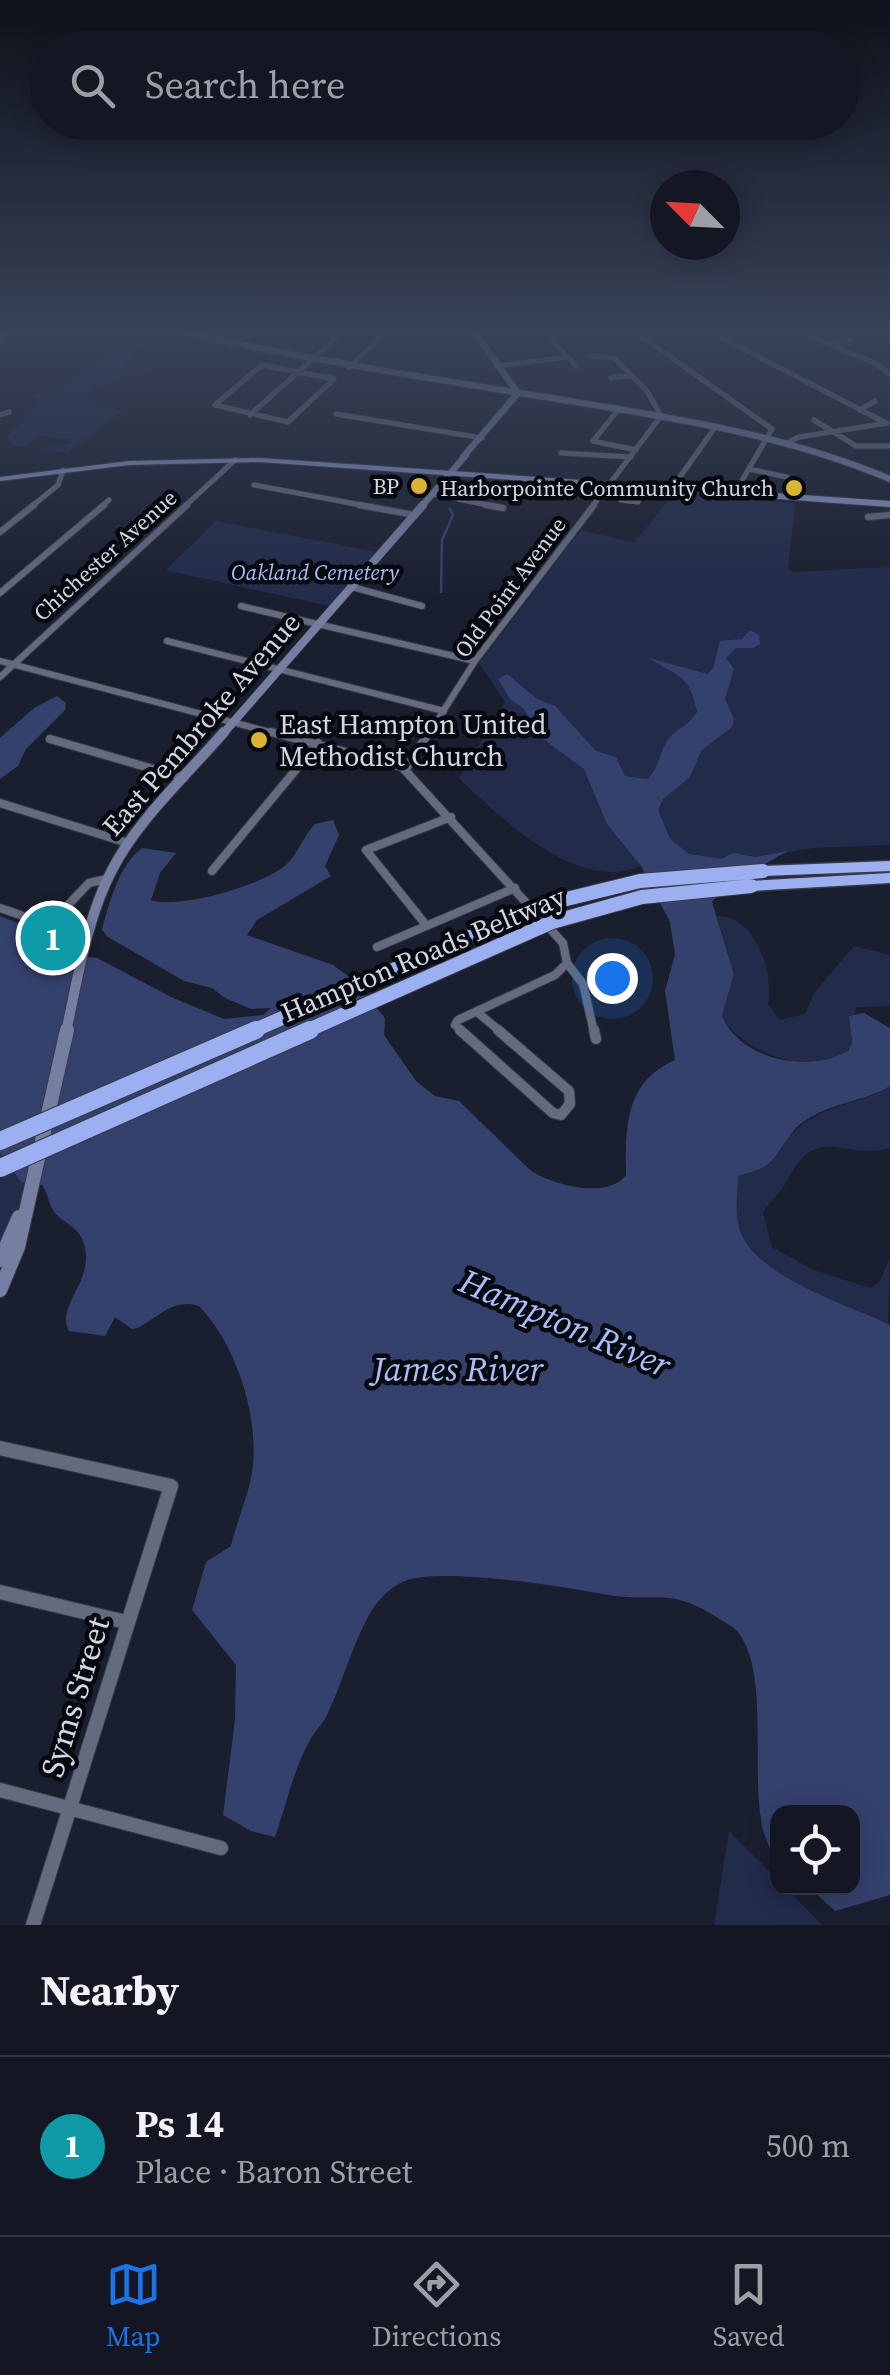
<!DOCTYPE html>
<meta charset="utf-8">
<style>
body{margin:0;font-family:"Source Serif 4",serif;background:#1d202b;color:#f1f3f6}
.controls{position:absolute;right:30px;bottom:30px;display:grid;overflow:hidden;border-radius:20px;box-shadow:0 5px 25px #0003}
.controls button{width:90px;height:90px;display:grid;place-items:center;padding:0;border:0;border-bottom:2px solid #333641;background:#141723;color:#f1f3f6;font:50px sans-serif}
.compass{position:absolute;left:650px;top:170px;width:90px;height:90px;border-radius:50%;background:#141723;box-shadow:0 5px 25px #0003;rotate:294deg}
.you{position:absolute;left:612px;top:978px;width:35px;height:35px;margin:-25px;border:8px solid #fff;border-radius:50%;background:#1a73e8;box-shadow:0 0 0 15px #1a73e833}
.badge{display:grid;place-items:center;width:65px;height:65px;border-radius:50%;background:#1a73e8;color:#fff;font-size:32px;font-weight:700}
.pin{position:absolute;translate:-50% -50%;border:5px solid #fff;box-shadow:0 2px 10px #0006}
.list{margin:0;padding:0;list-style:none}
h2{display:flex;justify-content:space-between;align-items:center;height:130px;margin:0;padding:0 40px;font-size:42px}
h2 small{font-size:32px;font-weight:400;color:#9d9fa6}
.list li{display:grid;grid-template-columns:65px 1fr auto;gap:30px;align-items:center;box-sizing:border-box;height:180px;padding:0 40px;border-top:2px solid #333641}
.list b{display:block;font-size:38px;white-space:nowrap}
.list p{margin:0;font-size:32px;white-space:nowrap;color:#9d9fa6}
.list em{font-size:32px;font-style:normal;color:#9d9fa6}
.icon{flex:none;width:55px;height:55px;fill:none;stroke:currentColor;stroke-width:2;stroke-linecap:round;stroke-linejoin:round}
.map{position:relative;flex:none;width:890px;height:1925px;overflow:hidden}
.search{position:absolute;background:#141723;box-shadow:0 5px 25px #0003;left:30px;right:30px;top:30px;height:110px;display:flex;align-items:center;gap:25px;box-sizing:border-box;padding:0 35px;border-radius:55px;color:#9d9fa6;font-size:38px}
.sheet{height:310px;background:#141723}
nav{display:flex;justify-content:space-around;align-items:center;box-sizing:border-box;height:140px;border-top:2px solid #333641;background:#141723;font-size:28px;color:#9d9fa6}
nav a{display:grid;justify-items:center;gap:5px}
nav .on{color:#1a73e8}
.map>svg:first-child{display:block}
</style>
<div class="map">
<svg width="890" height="1925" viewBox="0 0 890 1925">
<rect width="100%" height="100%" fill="#1a1f2f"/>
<path fill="#232b4b" d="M155 331 161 334 133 353 122 370 152 367 150 371 91 387 87 399 122 411 68 453 36 449 71 443 72 439 38 436 24 447 11 445 7 436 37 407 31 396C41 390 52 392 62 386 93 367 122 345 155 331Z
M673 495 795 503 788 569 794 572 890 567V845L813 848 729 861 689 854 632 852 641 866C579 894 500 818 459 778L505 702 479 663 581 530 634 543Z
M216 521 376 552 329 606 166 570Z
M717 916C755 915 774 973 768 1004L780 1020 805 1014 814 993 854 946 890 955V1006L856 1007 855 1014 849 1016C849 1026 854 1038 850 1047 831 1087 736 1050 722 1016L734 975Z
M890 1086V1148C841 1161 817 1121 787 1181 782 1192 770 1200 763 1213L772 1247 813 1270 871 1288 880 1281 890 1258 888 1324C847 1308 747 1272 738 1223 735 1208 738 1191 738 1176 769 1167 783 1135 811 1119 836 1103 865 1102 890 1086Z
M0 1153 27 1185 22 1208 0 1251Z
M729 1831 777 1879 778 1888H786L822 1925H714Z"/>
<path fill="#35416d" d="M750 630 759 635 760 644 754 648H736L726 658 734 669 725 699 734 719 732 727 701 751 690 777 663 799 658 810 670 839 689 854 722 859 733 853 755 857 789 851C775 857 719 891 712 902L734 974 722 1016C740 1060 809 1074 848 1051L852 1042 849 1016 864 1013 890 1028V1086C861 1104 813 1104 791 1134 771 1160 776 1166 738 1176 738 1191 735 1208 738 1223 748 1276 848 1304 890 1325V1895L835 1911 810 1888H852V1812H778L777 1857C738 1819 778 1680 737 1631 733 1626 724 1622 718 1618 667 1585 654 1604 603 1594 562 1586 445 1568 407 1580 391 1586 377 1600 369 1615 352 1646 343 1681 328 1713 324 1722 317 1729 311 1738 294 1767 286 1806 275 1837L251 1831 223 1815 235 1720 236 1665 192 1610 206 1562 231 1546C237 1520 251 1490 253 1464 258 1412 235 1343 199 1306 172 1298 160 1317 137 1328L132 1329 115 1317 105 1336 69 1331C55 1304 97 1281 83 1241 78 1227 65 1224 55 1213 49 1206 48 1193 42 1185L21 1182 0 1153V916L39 931 38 937 43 943 68 949 74 955 97 958 171 997 224 1019 263 1015 271 1008 251 1009 225 998 212 988 184 981 108 937 102 930C109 903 119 865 142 848L176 853 160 873 151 900C178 910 269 884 289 862 299 851 304 835 315 824L333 820 339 835 325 866 331 876 257 920 247 935 333 965 352 979 385 1018 384 1035 416 1081 435 1096 459 1101 530 1170C551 1185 608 1200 626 1175 626 1127 624 1083 675 1060L665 991 675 955 670 922 641 866 607 824 584 769 538 735 524 709 510 699 498 679 507 674 537 699 555 706 596 751 616 757 625 776 647 779C661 767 659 747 672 735 682 726 690 724 697 712 689 673 679 678 649 658L707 674 713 669 720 641 742 639Z
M57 696 66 703 65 710 26 749 18 766 0 779V738L34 708Z"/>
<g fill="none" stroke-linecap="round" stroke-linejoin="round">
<path stroke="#35416d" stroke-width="2.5" d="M441 592 442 540 453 515 450 509"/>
<g stroke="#373a47" stroke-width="6">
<path id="street-far4" d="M634 331 772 429 733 496
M709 331 886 423
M810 337 873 362 890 374
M552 340 576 366
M235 344 255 331
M828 344 850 340
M590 356 614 358 647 391 661 416 592 507
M262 365 334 379 288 422 215 405Z
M496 366 567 357
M349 367 388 331
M611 378 632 375
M619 409 593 441 636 450
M860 410 875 401
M336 414 482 438
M0 415 9 412
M250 415 344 331
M814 420 856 446H890
M787 443 799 437 887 423
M561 453 631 457
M749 469 787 477
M254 485 372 507
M623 488 621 500 638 502 640 489
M670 491 716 426
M433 494 498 507
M31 507 58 485 63 470
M101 507 109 500
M184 507 235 460"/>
</g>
<g stroke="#373a47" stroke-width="8">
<path id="street-far3" d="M359 505 415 515
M486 505 503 508
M868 517 890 515
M0 532 34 505
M352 587 422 606
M0 593 104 505
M241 606 475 661
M167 641 444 711
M0 661 281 735
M0 677 187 505
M428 735 475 661 594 505"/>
</g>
<g stroke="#373a47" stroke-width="10">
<path id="street-far2" d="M271 732 402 767 563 943 567 963 583 984 594 1032
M50 739 184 778
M406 769 429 732
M0 803 128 843
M212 871 318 743
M0 908 49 925 89 883 107 879
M426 925 366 850 451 817
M377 947 515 888
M477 1012 501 1032
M463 1032 455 1025 458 1020 555 975 567 963"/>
</g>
<g stroke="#373a47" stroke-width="12">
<path id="street-far1" d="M460 1030 553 1113 561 1115 570 1104 569 1091 498 1030
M594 1030 596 1039"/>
</g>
<g stroke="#373a47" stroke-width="16">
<path id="street" d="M0 1448 171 1486 33 1925
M0 1592 126 1622
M0 1790 221 1848"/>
</g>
<g stroke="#373a47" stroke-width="8">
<path id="secondary-far3" d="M177 331C301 358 426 378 551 398 667 417 781 433 890 479
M474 331 518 393
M0 338 8 331
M463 457 518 393
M421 507 466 455"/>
</g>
<g stroke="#373a47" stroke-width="9">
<path id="secondary-far2" d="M222 735 423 505"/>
</g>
<g stroke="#373a47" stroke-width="12">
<path id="secondary-far1" d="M66 1032C78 978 86 920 112 870 138 819 187 775 224 732"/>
</g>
<g stroke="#373a47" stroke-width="16">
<path id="secondary" d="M0 1260 19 1217
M0 1290 18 1247 67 1030"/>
</g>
<g stroke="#373a47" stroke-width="2">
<path id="primary" d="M260 458 890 501V507L260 462 129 465 0 481V477L129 461Z"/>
</g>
<g stroke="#373a47" stroke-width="3">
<path id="highway" d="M890 861V871L763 876 756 871 763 866Z
M890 873V883L751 891 744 886 751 881Z"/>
</g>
<use href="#street-far4" stroke="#656b7f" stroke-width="5"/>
<use href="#street-far3" stroke="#656b7f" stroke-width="6"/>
<use href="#street-far2" stroke="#656b7f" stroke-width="8"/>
<use href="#street-far1" stroke="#656b7f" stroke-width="10"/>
<use href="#street" stroke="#656b7f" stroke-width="14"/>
<use href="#secondary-far3" stroke="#767fa1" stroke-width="6"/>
<use href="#secondary-far2" stroke="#767fa1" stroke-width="8"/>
<use href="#secondary-far1" stroke="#767fa1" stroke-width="10"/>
<use href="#secondary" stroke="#767fa1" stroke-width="14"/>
<use href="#primary" fill="#8694c3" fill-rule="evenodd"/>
<use href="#highway" fill="#9caff1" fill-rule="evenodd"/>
<g stroke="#373a47" stroke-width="16" stroke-linecap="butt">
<path id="highway-bridge-far1" d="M250 1032 546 904 640 881 763 871
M304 1032 552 922 642 897 751 886"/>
</g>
<g stroke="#373a47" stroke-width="20" stroke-linecap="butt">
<path id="highway-bridge" d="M0 1141 256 1030
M0 1168 310 1030"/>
</g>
<use href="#highway-bridge-far1" stroke="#9caff1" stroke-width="14"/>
<use href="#highway-bridge" stroke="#9caff1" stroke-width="18"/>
</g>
<linearGradient id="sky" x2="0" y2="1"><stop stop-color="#0e111a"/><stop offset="0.55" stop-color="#384258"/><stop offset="1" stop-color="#384258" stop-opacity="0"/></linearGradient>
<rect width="890" height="601" fill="url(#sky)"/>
<g fill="#d9b334" stroke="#070910" stroke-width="4">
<circle cx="419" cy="486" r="10"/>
<circle cx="794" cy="488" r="10"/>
<circle cx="259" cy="740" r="10"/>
</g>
<g text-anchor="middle" stroke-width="9" stroke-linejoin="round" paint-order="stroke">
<g font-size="22" fill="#d3d7e1" stroke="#070910" text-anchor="end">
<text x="399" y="494">BP</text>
<text x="774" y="496">Harborpointe Community Church</text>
</g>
<g font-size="22" fill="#d3d7e1" stroke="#070910">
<text transform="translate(105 555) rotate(-42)" y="8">Chichester Avenue</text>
<text transform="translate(510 587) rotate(-53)" y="8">Old Point Avenue</text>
</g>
<g font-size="22" font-style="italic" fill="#acbef9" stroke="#070910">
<text x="315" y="580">Oakland Cemetery</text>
</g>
<g font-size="28" fill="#d3d7e1" stroke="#070910">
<text transform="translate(201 724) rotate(-49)" y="10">East Pembroke Avenue</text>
<text transform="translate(423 954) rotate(-23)" y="10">Hampton Roads Beltway</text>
</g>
<g font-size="28" fill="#d3d7e1" stroke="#070910" text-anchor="start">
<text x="279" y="734">East Hampton United<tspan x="279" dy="32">Methodist Church</tspan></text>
</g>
<g font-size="32" fill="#d3d7e1" stroke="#070910">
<text transform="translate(75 1697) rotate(-73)" y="11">Syms Street</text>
</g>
<g font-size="35" font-style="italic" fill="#abbdf7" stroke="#070910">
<text transform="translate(565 1323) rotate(23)" y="12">Hampton River</text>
<text x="458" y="1381">James River</text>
</g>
</g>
</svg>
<div class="controls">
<button><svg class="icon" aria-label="locate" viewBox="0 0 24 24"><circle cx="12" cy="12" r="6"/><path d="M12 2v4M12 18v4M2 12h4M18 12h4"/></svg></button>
</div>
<svg class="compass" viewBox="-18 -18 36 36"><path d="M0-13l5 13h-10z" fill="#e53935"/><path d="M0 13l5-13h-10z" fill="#9d9fa6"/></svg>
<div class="you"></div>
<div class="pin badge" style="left:53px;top:938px;background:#0f9aa8">1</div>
<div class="search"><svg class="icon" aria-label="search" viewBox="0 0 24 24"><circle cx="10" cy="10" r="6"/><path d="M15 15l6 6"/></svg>Search here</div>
</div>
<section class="sheet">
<h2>Nearby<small></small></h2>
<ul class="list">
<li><span class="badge" style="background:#0f9aa8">1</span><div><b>Ps 14</b><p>Place · Baron Street</p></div><em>500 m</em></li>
</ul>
</section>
<nav>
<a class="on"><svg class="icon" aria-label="map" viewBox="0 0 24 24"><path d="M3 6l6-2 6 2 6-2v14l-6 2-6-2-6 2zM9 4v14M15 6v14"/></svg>Map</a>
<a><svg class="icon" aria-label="directions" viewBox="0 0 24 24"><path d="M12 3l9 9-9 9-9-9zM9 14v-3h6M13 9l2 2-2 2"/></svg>Directions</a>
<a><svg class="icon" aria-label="saved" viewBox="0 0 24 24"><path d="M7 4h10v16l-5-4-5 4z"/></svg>Saved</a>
</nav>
